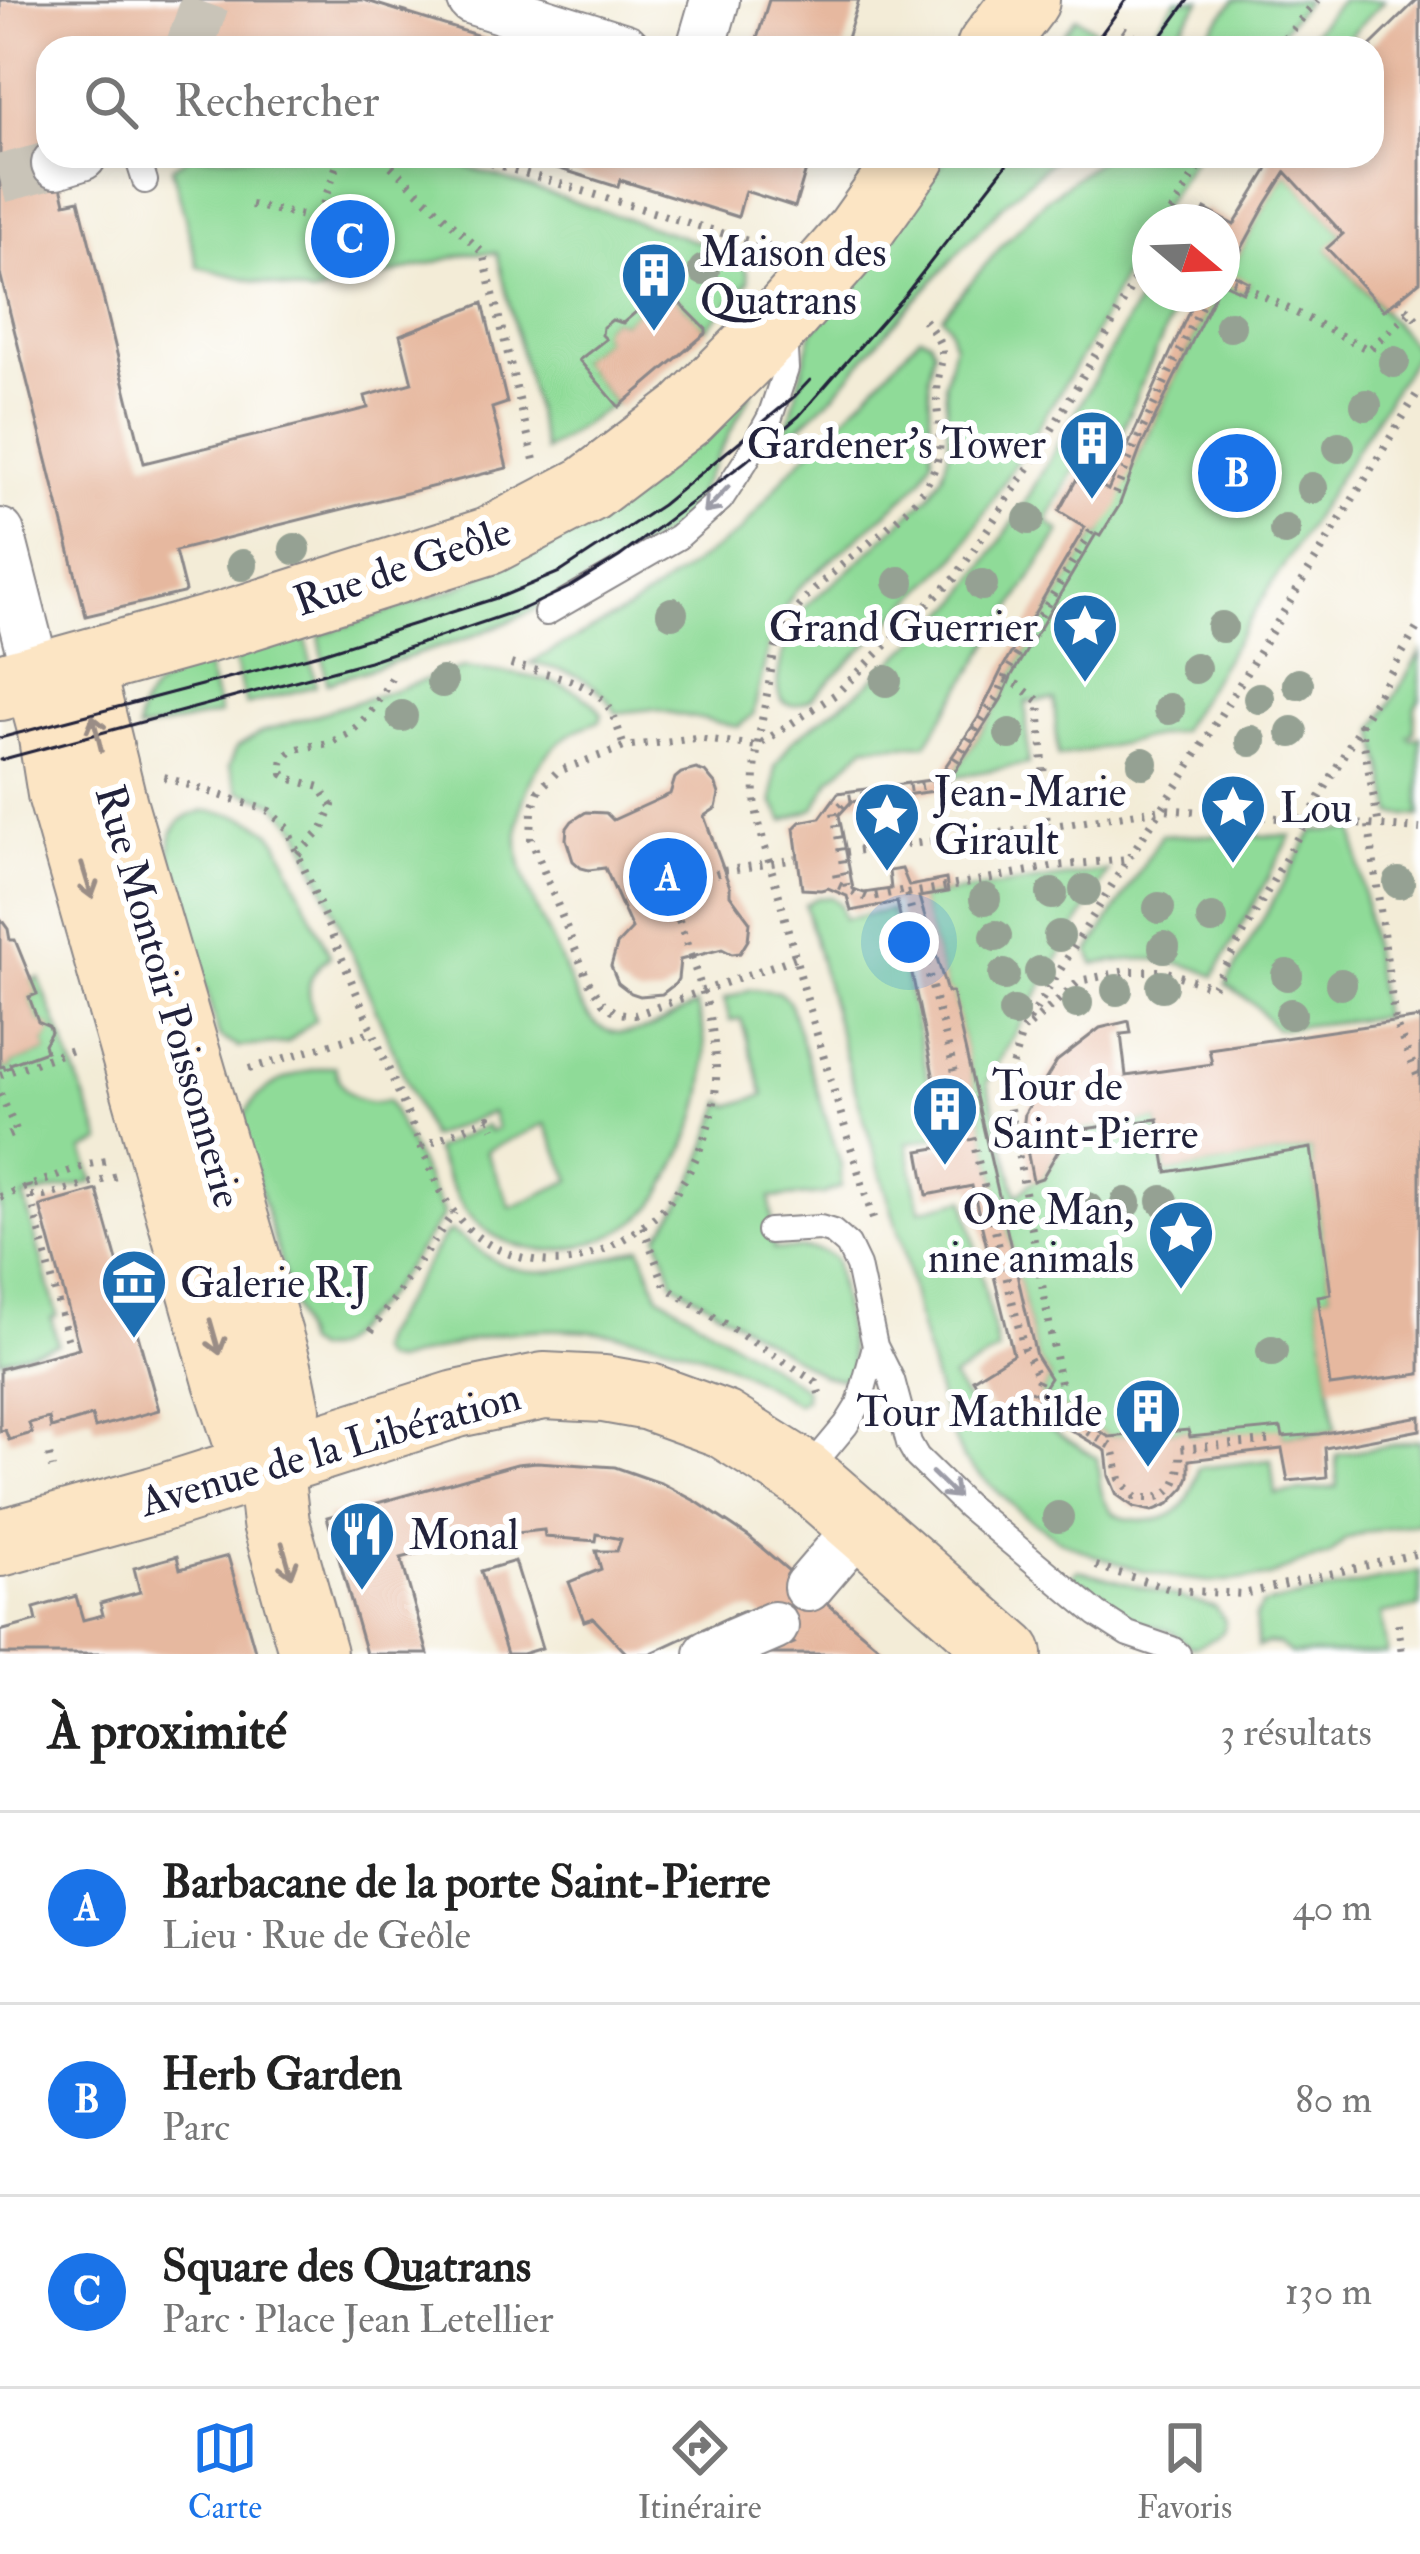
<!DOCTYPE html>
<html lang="fr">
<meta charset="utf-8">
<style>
body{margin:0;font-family:"IM FELL Double Pica",serif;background:#f6f6f6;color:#222}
.compass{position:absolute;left:1132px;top:204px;width:108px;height:108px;border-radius:50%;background:#fff;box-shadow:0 6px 18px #0003;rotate:109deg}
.you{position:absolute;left:909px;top:942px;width:42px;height:42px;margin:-30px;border:9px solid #fff;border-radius:50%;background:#1a73e8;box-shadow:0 0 0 18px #1a73e833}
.badge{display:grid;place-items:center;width:78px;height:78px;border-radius:50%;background:#1a73e8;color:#fff;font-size:39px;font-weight:700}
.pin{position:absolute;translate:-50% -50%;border:6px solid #fff;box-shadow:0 3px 12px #0006}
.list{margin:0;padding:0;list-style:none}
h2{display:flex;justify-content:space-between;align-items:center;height:156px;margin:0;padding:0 48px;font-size:51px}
h2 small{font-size:39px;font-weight:400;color:#767676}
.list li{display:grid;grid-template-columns:78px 1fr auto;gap:36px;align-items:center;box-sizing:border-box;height:192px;padding:0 48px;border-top:3px solid #e0e0e0}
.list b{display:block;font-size:45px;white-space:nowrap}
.list p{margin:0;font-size:39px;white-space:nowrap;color:#767676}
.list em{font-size:39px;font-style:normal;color:#767676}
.icon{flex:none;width:66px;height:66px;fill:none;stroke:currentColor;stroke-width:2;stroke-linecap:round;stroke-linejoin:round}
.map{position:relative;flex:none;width:1420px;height:1654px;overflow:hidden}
.search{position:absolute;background:#fff;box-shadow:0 6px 18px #0003;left:36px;right:36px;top:36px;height:132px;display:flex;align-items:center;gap:30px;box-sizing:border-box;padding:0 42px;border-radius:36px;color:#767676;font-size:45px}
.sheet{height:732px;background:#fff}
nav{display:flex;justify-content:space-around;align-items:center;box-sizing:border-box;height:168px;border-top:3px solid #e0e0e0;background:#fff;font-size:33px;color:#767676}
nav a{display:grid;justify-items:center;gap:6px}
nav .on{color:#1a73e8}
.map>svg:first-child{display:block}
</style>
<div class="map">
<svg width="1420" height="1654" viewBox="0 0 1420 1654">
<rect width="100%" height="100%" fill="#fff"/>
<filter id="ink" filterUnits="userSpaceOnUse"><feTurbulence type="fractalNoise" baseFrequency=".00833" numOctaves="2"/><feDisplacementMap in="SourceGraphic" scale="24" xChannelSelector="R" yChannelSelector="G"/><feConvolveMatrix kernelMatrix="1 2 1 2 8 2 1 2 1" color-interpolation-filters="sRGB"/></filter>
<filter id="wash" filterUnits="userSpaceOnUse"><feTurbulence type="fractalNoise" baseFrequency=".004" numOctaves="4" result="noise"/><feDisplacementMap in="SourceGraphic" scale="48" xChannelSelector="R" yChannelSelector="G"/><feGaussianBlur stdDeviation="2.7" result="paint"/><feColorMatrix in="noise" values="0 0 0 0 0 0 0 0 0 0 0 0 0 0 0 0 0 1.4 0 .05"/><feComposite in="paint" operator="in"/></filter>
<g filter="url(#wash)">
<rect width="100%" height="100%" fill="#f3ecd7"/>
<path fill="#8fdb98" stroke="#587e6a" stroke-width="3" fill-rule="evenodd" d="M1176 0H1201L1166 47 1152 33Z
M1235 0H1307L1268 48H1195Z
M1341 0H1384L1339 48H1299Z
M1076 17 1121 48H1053Z
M190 156H433L717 248C732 255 749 264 749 281L706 329 638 261 623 277 648 302 639 309 636 306 638 311 623 323 612 320 604 326 602 334 606 339 579 360 615 403 545 451 497 253H470L312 295 198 267 172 168Z
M947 156H1057L1005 203 968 242 881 338 834 395 785 439 812 331 880 249Z
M1105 156H1195L1153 222H1150L1091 341 959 554 811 699C752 730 786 629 804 608 816 595 834 584 847 572 875 547 902 520 930 495L942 475 949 451 945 382 954 344 949 326 942 316 1004 243 1048 198Z
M1286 172 1343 234 1328 249 1418 351 1180 731 1058 757 1054 700 1026 702 1028 764 952 777 1002 698 1012 675 1096 534 1100 536 1215 294H1222V282L1243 292 1249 283 1229 272 1266 204Z
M1150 280V294H1182L1138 391 1107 472 1080 459 1047 521 1060 532 926 744 866 746 830 780 815 808 784 821 773 802 775 767 792 741 862 689 960 601 1018 515Z
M920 336 929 340 934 349 929 375 932 458 922 479 906 496 796 590 778 619 770 639 753 715 738 727 653 709 616 713C598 678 566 670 530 663L631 608 741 531 786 475 866 395Z
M752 391 682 523 554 601 506 623 465 639 327 683 319 635 457 588 513 559Z
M304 631 316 686 246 705 232 652Z
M1420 653V699L1415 707 1414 733 1409 737 1412 740 1420 737V816L1393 814 1375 729Z
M205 659 220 714 138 731C139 724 138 717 141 710 151 685 181 667 205 659Z
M463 668C502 672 582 677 602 715L600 721C592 724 582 727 574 732 531 758 511 812 520 861 524 888 547 930 559 956 569 979 582 1023 609 1031 640 1040 669 1017 696 1005 718 1066 700 1120 672 1174 665 1187 658 1203 646 1213 628 1229 603 1240 580 1246 548 1256 510 1249 483 1228 458 1209 447 1177 434 1150L486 1125 489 1132 497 1129 492 1112 430 1137 299 829 273 802 239 791 229 766 237 747 262 732ZM545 1124 571 1180 511 1208 486 1151Z
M205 811C233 813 260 817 278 842L330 956C304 976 306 991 315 1020L287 1043 238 1047 219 1036 171 867C168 836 170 817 205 811Z
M1354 830 1382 1017 1275 1029 1255 1005 1226 984 1313 831Z
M1162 835 1291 836 1214 976C1172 955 1138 957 1094 964L1089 952Z
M1108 871 987 1083 1017 1196 1033 1181 1042 1178 1070 1131 1158 1119 1167 1172 1311 1148 1331 1294 1318 1297 1336 1430 1283 1437 1281 1429 1190 1437 1187 1430 1109 1437 1039 1395 1050 1378 1036 1356 952 993 947 992 919 897Z
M831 897 840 904 844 919 891 910 941 1136 907 1143 920 1210 965 1199 998 1351 952 1378 985 1427 1016 1408 1097 1458C1099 1472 1099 1493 1107 1505 1113 1515 1120 1518 1131 1519 1171 1526 1192 1507 1198 1468L1271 1460 1275 1494 1337 1487 1336 1455 1420 1440V1523L1366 1532 1344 1540 1329 1555 1303 1562 1270 1577 1213 1582 1177 1578 1142 1571 1093 1555 1058 1539 1022 1514 963 1459 945 1417 920 1328 902 1244 850 1073 805 905 817 898Z
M39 978 102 1142 83 1150 94 1182 24 1197 57 1315 51 1318 58 1344 0 1360V1067L10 1068V1064L46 1051 44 1044 51 1031 49 1026 38 1021 29 997 37 994 30 981Z
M751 989 778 992 789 1001 841 1165V1187L823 1194 770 1198 774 1249C795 1250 818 1244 835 1259L854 1374 841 1379 822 1375 673 1282 658 1235C693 1194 705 1151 723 1101L730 1106 764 1095 741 1019 730 1021 724 999Z
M335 1066C339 1092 361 1109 388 1100L444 1215 386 1295 337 1345 326 1350H314L304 1344 241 1124C255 1083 297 1071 335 1066Z
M450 1231C467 1240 482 1255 499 1263 544 1284 597 1262 640 1247L659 1295 805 1388V1399L797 1404C775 1391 754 1378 732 1367 666 1335 565 1321 493 1335 460 1342 427 1353 394 1362L382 1360 376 1351 380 1338 444 1236Z
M1078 1570 1215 1607 1225 1621 1224 1630 1217 1637 1195 1647 1189 1646 1173 1632 1122 1617 1075 1584 1072 1576Z
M1420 1571V1607L1381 1614 1387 1654H1291L1278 1644 1267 1643 1258 1647 1255 1617 1262 1605Z"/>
<g id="blocks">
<path fill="#e6b89f" d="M0 0H364L515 47 182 48 160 42 158 48H48V156H54L65 203 79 200 144 463 368 408 365 396 412 383 400 335 483 303 507 403 492 408 507 468 175 551 185 591 183 593 86 616 0 273Z
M769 0H859L844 48H754Z
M1417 0H1420V281L1384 310 1327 248 1343 234 1286 172 1266 204 1229 272 1249 282 1243 292 1222 282V222H1198L1205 209 1234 225 1267 171 1271 156H1372V48H1368Z
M519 156H810L795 207 745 191 738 217 620 180 618 187Z
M638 261 706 329V333L619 407 579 360 606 339 602 335 603 327 612 320 623 323 648 302 622 276Z
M1197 294H1215L1141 447 1119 506 1100 536 1096 534 1012 675 1002 698 946 785 942 790 851 802 839 815 853 889 864 893 891 889 889 871 902 869 909 886 946 879 948 892 919 897 947 992H952L1036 1356 1050 1378 1039 1395 1109 1437 1188 1430 1190 1437 1281 1428 1283 1437 1319 1434 1420 1416V1430L1325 1448 1327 1477 1288 1481 1282 1449 1189 1460V1476L1185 1487 1169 1504 1152 1511 1134 1507 1117 1495 1109 1476 1106 1451 1018 1399 995 1415 973 1379 1013 1354 972 1186 927 1195 919 1151 948 1146 897 902 851 911 847 896 828 888 821 890 802 889 794 828 800 822 820 818 838 793 937 779 978 718 1003 667 1085 527 1059 511 1080 473 1108 490Z
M696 769 705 772 716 785 719 794 716 808 704 816 730 887V895L750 922 748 940 740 953 732 954 722 949 680 960 678 979 675 984 662 994 640 996 631 993 618 983 611 966 617 945 632 929 605 868 589 870 581 868 573 861 566 839 567 828 572 821 586 812 606 813 613 820 670 794 675 778 681 773Z
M0 918 8 929 10 940H15L37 994 29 997 38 1021 49 1026 51 1032 44 1044 46 1051 10 1064 11 1067 5 1069 4 1066 0 1067Z
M1420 1018V1374L1330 1386 1318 1296 1331 1294 1311 1148 1167 1172 1158 1119 1070 1131 1042 1178 1033 1181 1023 1129 1025 1113 1057 1061 1100 1028 1129 1021 1131 1033 1121 1034 1126 1076 1212 1064 1209 1049Z
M97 1190 159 1410 95 1428 92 1416 51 1428 49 1418 29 1423 32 1433 9 1440 5 1430 0 1431V1369L79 1348 40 1206Z
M537 1462 615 1467 663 1484 697 1502 749 1537 887 1654H769L794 1643 754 1610 742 1611 649 1654H627L593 1618 584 1621 569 1582 601 1569 596 1551H617L621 1539 597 1534 596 1541 545 1537 544 1530 517 1533 515 1527 401 1558 428 1654H366L327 1517 517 1464Z
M177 1556 180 1569 228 1556 256 1654H0V1631L37 1621 34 1608 76 1596 83 1620 103 1615 100 1603 140 1592 134 1568Z
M515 1561 542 1648 522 1654H507L481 1571Z"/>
</g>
</g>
<g filter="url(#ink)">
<use href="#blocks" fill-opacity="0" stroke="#8a8789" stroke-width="3"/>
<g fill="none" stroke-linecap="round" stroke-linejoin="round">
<path stroke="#c9c4b8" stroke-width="48" stroke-dasharray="48 24" stroke-linecap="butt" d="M189 48 206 0
M0 179 56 164"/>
<g stroke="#8a8789" stroke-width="28">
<path id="lane" d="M137 156 145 181
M546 613 678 537 721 499 745 462 770 417 786 369 784 333
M769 1231 820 1228 833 1232 848 1245 858 1266 875 1346 892 1380 909 1443 917 1457 967 1506 1097 1614 1128 1634 1172 1649 1178 1654
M806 1473 846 1425 859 1404 875 1346"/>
</g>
<g stroke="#8a8789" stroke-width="52">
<path id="street" d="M472 0 625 48
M701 48 715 0
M56 164 82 156
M0 533 37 677
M808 1587 861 1525
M709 1654 774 1626"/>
</g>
<g stroke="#8a8789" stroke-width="70">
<path id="secondary" d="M990 48 1026 0
M80 665 114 805 278 1366 287 1410 269 1464 276 1523 313 1654
M37 677 50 725 61 794 227 1381 246 1438 269 1464
M0 687 226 624 489 541 588 489 687 414 783 318 859 232 913 156
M0 1543 155 1500 457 1404 544 1386 604 1389 649 1397 723 1424 804 1475 1009 1654"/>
</g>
<path stroke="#8a8789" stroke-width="8" stroke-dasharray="3 9" stroke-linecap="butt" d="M404 13 408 0
M1123 29 1143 43
M1277 48 1317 0
M385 156 388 163 483 253 534 460
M468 156 771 248
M251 205 318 219 340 156
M1165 222 1206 156
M1222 275 1369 350 1410 312
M1398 299 1420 323
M1115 494 1135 445 1207 294
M1091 531 1008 670 998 695 941 783 848 798 834 812 847 889 867 898 906 890 971 1132 1024 1349 1039 1380 1032 1396 1033 1399 1113 1447 1120 1479 1135 1497C1172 1503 1182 1483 1180 1449L1276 1440
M511 664C542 674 591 678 610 709 616 720 620 735 624 747
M1005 679 1018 685 1039 701 1047 827
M1360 723 1379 826
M164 777 269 811 287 828 440 1191C448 1204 456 1217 467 1228 493 1253 533 1265 569 1261 598 1257 644 1229 664 1208 685 1184 702 1150 710 1119 721 1083 715 1046 709 1010
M1369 826 1395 1022 1420 1082
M846 852 1047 827 1163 809 1420 829
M298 854 323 829 332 806 320 787 291 779 283 774C282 765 280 764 286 756 296 745 318 747 331 742 364 730 378 701 394 673
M836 874 838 885 847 889
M907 894 1056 866 1127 859
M691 957 669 890 724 871
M795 958 635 1015 617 1013 603 1003 588 981 531 839 532 811 539 790 558 771 624 747 696 738 757 746 836 694 955 578 1037 455 1105 338 1150 249
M1030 1025 1079 981 1126 971H1164L1213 987C1283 866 1348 743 1420 623
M249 1069 374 1031
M0 1075 78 1048
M0 1094 17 1132 0 1139
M421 1147 489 1118 493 1128
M28 1185 68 1342
M31 1196H45L117 1176
M0 1197 89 1164 112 1160
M873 1219C841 1114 808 1010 781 903 773 872 757 828 755 797 753 761 761 725 768 689 771 674 772 658 777 644 804 568 917 532 937 461 943 440 937 420 937 398 937 351 956 358 920 315
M643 1226 665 1286 816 1382 821 1401
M371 1331 454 1212
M1060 1383 1006 1087 1022 1032 1128 859 1179 783 1420 389
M49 1455 52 1468
M1096 1566 1174 1590 1243 1594 1420 1553
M1398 1623 1402 1654"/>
<use href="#lane" stroke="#fff" stroke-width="24"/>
<use href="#street" stroke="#fff" stroke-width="48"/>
<use href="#secondary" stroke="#fce5c4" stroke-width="66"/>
<path stroke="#22223b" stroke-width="3" d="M1091 48 1126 0
M1153 48 1188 0
M0 738 319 654 503 596 562 571 662 505 795 396 810 380
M0 760 369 661 525 608 570 587 619 557 745 462 799 416 905 295 1013 156"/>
<path stroke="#8a8789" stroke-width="8" stroke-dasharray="3 9" stroke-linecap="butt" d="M724 871 796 859
M691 957 709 1010"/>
</g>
<g fill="#95a193">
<circle cx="704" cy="270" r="16"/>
<circle cx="1230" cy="326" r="16"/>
<circle cx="1394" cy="362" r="16"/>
<circle cx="1366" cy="405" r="16"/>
<circle cx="1339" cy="447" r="16"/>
<circle cx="1312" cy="488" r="16"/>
<circle cx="1029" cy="519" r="16"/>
<circle cx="1285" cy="530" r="16"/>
<circle cx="295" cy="549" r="16"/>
<circle cx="242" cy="565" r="16"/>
<circle cx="899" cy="582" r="16"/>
<circle cx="982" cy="585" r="16"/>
<circle cx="672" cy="613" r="16"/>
<circle cx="1222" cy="627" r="16"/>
<circle cx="1195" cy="668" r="16"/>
<circle cx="886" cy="681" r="16"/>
<circle cx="442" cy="682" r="16"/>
<circle cx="1298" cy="684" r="16"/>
<circle cx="1259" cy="698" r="16"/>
<circle cx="1169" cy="709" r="16"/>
<circle cx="402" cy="716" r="16"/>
<circle cx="1292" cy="732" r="16"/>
<circle cx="1010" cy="734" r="16"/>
<circle cx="1251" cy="741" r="16"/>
<circle cx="1143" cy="763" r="16"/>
<circle cx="1399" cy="883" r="16"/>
<circle cx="1085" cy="890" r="16"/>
<circle cx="1052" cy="894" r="16"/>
<circle cx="985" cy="899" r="16"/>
<circle cx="1159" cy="908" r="16"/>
<circle cx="1212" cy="919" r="16"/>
<circle cx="996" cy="936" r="16"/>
<circle cx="1059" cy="936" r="16"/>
<circle cx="1164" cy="947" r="16"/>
<circle cx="1040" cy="972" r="16"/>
<circle cx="1004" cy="975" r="16"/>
<circle cx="1287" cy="975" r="16"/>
<circle cx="1341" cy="984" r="16"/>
<circle cx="1162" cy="986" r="16"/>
<circle cx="1117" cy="990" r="16"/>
<circle cx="1077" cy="1003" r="16"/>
<circle cx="1014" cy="1012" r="16"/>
<circle cx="1291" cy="1014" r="16"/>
<circle cx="1163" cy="1201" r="16"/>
<circle cx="1126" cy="1203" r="16"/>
<circle cx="1087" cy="1208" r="16"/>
<circle cx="1272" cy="1351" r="16"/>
<circle cx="1058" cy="1517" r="16"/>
</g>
<defs><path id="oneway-shaft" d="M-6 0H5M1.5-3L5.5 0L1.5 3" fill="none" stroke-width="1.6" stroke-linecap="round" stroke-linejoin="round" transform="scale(3)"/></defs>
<g stroke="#9c9ca7">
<use href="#oneway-shaft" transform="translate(716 500) rotate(133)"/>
<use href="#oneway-shaft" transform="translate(945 1485) rotate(44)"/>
</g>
<g stroke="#9a8d86">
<use href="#oneway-shaft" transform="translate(97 733) rotate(-104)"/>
<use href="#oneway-shaft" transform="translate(87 881) rotate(73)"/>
<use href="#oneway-shaft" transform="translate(215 1337) rotate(74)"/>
<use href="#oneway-shaft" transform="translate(287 1560) rotate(74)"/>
</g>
</g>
<defs>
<g id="building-pin" transform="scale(3.45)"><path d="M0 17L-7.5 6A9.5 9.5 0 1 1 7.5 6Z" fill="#1f6fb2" stroke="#fff"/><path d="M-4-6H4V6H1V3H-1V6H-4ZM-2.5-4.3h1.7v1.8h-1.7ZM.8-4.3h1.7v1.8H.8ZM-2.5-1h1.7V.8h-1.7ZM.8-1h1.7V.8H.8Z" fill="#fff"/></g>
<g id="sight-pin" transform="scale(3.45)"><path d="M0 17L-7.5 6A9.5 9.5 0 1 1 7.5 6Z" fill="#1f6fb2" stroke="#fff"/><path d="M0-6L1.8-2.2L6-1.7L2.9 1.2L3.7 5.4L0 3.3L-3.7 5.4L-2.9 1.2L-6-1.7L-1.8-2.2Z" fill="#fff"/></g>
<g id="museum-pin" transform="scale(3.45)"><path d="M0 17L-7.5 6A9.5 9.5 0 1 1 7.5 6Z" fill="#1f6fb2" stroke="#fff"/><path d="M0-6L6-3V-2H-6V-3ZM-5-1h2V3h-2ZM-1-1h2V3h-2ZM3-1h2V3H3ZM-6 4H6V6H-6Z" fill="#fff"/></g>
<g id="restaurant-pin" transform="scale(3.45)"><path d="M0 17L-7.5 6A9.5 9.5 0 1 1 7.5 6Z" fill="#1f6fb2" stroke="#fff"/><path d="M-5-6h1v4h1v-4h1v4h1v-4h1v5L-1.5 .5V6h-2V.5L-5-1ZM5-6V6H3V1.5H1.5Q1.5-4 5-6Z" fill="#fff"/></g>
</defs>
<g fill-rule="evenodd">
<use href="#building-pin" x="654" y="275"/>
<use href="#building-pin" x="1092" y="443"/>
<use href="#sight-pin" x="1085" y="626"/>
<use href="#sight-pin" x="1233" y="807"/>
<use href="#sight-pin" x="887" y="815"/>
<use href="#building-pin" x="945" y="1109"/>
<use href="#sight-pin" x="1181" y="1233"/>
<use href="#museum-pin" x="134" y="1282"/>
<use href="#building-pin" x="1148" y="1411"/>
<use href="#restaurant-pin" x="362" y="1534"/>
</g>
<g text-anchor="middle" stroke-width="12" stroke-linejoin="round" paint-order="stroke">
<g font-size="42" fill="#22223b" stroke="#fff" text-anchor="start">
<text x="700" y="266">Maison des<tspan x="700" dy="48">Quatrans</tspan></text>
<text x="1046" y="458" text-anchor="end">Gardener's Tower</text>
<text x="1038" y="641" text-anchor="end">Grand Guerrier</text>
<text x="934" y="806">Jean-Marie<tspan x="934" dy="48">Girault</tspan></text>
<text x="1280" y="822">Lou</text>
<text x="992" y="1100">Tour de<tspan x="992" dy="48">Saint-Pierre</tspan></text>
<text x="1134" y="1224" text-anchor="end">One Man,<tspan x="1134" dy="48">nine animals</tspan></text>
<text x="180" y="1297">Galerie R.J</text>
<text x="1102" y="1426" text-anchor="end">Tour Mathilde</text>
<text x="409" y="1549">Monal</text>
</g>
<g font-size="42" fill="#22223b" stroke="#fff">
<text transform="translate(402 565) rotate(-19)" y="15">Rue de Geôle</text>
<text transform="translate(170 996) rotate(74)" y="15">Rue Montoir Poissonnerie</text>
<text transform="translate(330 1448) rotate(-16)" y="15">Avenue de la Libération</text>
</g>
</g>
</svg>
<svg class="compass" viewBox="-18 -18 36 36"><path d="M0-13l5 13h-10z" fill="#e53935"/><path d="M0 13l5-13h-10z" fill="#767676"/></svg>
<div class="you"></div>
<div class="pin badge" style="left:668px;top:877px">A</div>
<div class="pin badge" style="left:1237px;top:473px">B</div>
<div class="pin badge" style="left:350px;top:239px">C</div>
<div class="search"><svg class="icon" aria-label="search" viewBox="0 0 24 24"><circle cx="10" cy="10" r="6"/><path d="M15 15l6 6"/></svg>Rechercher</div>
</div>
<section class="sheet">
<h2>À proximité<small>3 résultats</small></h2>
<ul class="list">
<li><span class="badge">A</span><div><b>Barbacane de la porte Saint-Pierre</b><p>Lieu · Rue de Geôle</p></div><em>40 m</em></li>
<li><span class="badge">B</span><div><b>Herb Garden</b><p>Parc</p></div><em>80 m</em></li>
<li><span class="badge">C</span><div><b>Square des Quatrans</b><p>Parc · Place Jean Letellier</p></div><em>130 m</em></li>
</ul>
</section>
<nav>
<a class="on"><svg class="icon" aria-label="map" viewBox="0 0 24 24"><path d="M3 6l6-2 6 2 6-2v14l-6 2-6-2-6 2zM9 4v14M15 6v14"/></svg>Carte</a>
<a><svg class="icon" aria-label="directions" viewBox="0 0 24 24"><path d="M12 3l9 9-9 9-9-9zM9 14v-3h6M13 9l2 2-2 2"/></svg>Itinéraire</a>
<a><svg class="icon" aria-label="saved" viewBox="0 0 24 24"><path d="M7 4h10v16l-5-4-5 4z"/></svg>Favoris</a>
</nav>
